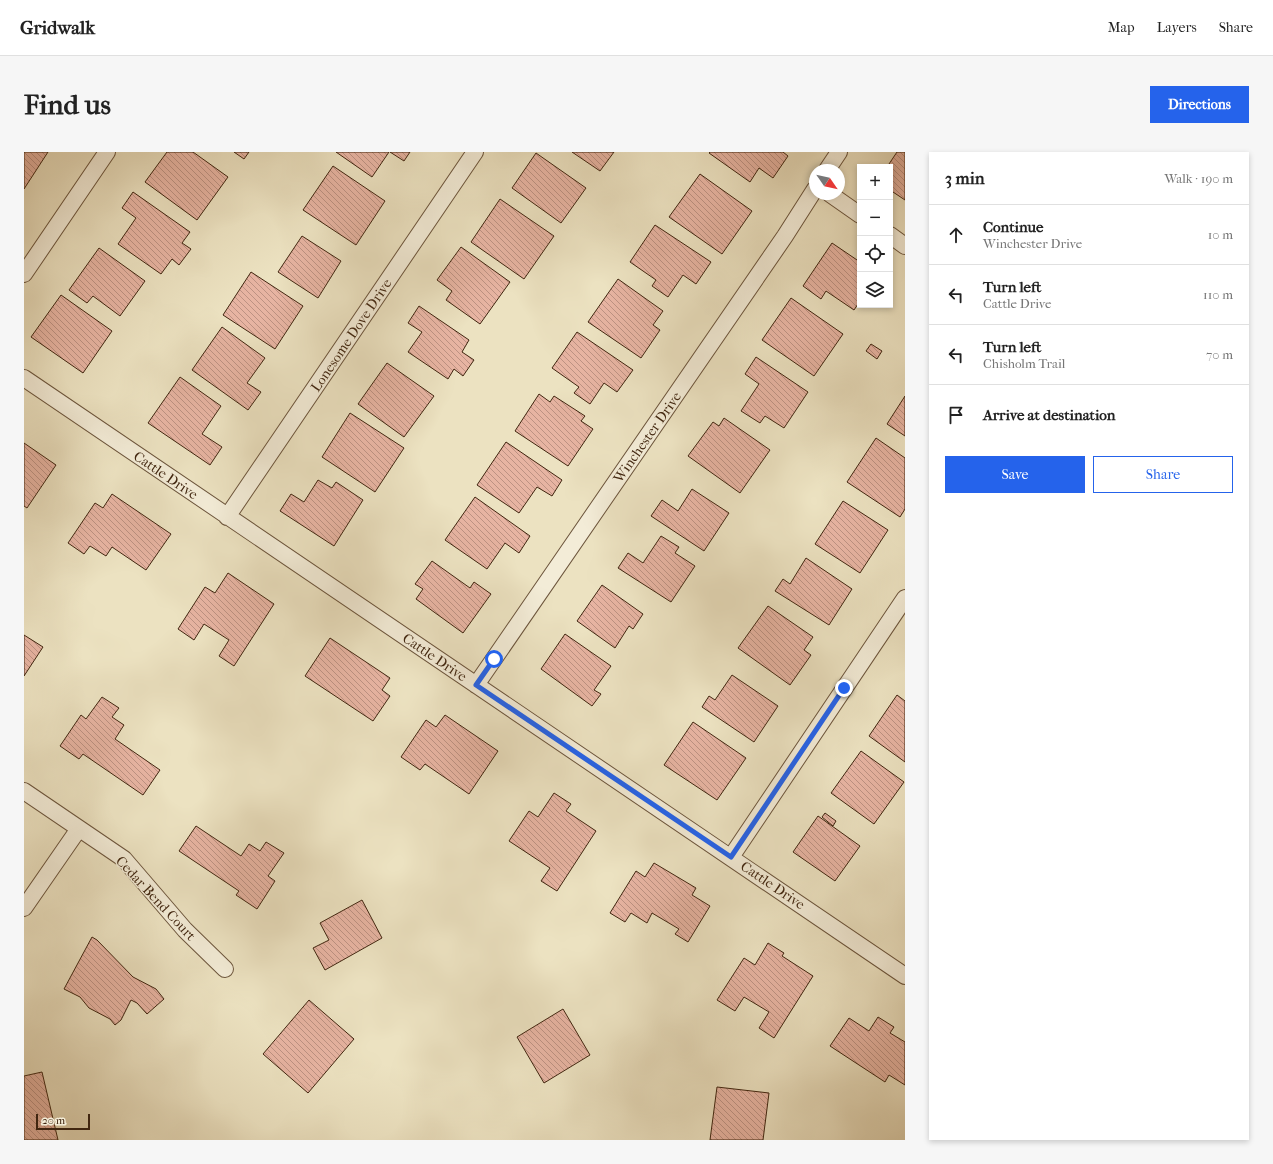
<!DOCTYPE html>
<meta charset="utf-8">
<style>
body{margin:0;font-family:"IM FELL French Canon",serif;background:#f6f6f6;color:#222}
.controls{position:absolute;right:12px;top:12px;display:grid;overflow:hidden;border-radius:0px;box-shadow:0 2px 6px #0003}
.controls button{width:36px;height:36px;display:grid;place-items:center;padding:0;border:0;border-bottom:1px solid #e0e0e0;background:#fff;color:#222;font:20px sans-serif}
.compass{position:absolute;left:785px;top:12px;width:36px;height:36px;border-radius:50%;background:#fff;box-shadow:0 2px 6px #0003;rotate:124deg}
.scale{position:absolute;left:12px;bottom:10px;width:54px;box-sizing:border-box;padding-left:4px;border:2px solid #412610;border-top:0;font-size:11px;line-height:14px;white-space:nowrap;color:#412610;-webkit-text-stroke:3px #f3ecd7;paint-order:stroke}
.stop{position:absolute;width:12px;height:12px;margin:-9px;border:3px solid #2563eb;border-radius:50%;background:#fff}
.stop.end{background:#2563eb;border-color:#fff;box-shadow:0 1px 4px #0008}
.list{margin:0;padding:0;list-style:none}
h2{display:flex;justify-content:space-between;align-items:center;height:52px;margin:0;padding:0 16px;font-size:17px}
h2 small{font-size:13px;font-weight:400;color:#767676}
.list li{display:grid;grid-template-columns:26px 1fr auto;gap:12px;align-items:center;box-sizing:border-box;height:60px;padding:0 16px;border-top:1px solid #e0e0e0}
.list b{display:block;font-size:15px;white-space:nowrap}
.list p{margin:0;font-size:13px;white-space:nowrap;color:#767676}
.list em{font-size:13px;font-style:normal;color:#767676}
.actions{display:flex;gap:8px;padding:12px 16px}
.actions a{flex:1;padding:9px 0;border:1px solid #2563eb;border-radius:0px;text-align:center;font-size:14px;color:#2563eb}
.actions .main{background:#2563eb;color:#fff}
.icon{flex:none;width:22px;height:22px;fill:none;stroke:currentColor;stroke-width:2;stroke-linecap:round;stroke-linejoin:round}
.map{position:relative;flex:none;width:881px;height:988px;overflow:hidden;border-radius:0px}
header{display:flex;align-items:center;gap:24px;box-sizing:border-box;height:56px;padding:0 20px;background:#fff;border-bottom:1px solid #e0e0e0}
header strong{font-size:19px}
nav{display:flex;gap:22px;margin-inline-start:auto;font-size:14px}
.intro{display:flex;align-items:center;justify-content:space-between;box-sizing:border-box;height:96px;padding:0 24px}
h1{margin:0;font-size:28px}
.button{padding:10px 18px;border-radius:0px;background:#2563eb;color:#fff;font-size:14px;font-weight:700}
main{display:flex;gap:24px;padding:0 24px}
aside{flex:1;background:#fff;border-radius:0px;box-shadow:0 2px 6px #0003}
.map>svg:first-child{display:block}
</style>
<header>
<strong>Gridwalk</strong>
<nav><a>Map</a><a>Layers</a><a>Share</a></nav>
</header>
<div class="intro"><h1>Find us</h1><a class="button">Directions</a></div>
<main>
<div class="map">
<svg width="881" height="988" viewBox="0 0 881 988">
<defs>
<pattern id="building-back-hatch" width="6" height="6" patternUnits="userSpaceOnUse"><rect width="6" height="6" fill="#e7b4a2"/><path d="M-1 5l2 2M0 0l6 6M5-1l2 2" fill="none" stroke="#bd9283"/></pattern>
</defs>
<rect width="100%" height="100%" fill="#ece2c1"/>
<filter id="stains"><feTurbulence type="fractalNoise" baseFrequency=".005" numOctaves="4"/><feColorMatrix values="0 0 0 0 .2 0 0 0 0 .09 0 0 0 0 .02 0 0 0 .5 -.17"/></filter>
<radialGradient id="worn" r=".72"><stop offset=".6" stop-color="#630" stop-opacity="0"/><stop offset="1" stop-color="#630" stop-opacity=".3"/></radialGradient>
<path fill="url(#building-back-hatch)" stroke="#412610" d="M0 0H24L0 37Z
M143 0H169L204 25 173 68 121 30Z
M210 0H225L220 7Z
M312 0H365L348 25Z
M366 0H386L380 9Z
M548 0H590L576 19Z
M686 0H759L764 4 749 26 735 16 726 30 685 1Z
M873 0H881V48L866 38V15H863Z
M512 1 562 36 537 71 488 36Z
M309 14 361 49 332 93 279 58Z
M676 22 728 59 698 102 645 65Z
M109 40 166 80 158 91 167 97 155 113 148 107 137 122 94 92 112 66 98 56Z
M476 47 530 84 500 127 447 90Z
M631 73 687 110 672 132 659 123 644 145 628 134 632 128 606 110Z
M278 84 317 109 294 146 254 120Z
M808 91 836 110V149L830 158 802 139 797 147 779 134Z
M437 95 486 130 456 172 422 148 428 139 413 128Z
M75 96 121 129 96 164 69 144 63 151 45 138Z
M227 120 279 154 251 197 199 163Z
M594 127 639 159 629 173 636 178 617 206 564 170Z
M37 143 88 179 59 221 7 185Z
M767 146 819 182 790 224 738 188Z
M395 154 445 188 438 200 450 208 439 224 430 217 424 227 384 200 398 180 384 171Z
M198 175 241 206 223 231 237 240 224 258 168 218Z
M553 180 609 218 593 240 580 231 566 252 550 241 555 235 528 216Z
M847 192 858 199 853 207 842 199Z
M732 205 784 240 760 276 741 264 736 271 717 259 735 232 721 222Z
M363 211 410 244 380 285 334 252Z
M156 225 197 254 178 282 198 295 186 313 124 271Z
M515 242 526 250 530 244 561 264 557 269 569 277 544 314 491 279Z
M881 244V284L863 272Z
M326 261 380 296 351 340 298 305Z
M700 266 746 298 716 341 664 304 689 270 695 274Z
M852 286 881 306V357L876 365 823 330Z
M482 290 538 328 528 344 513 335 495 361 453 333Z
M0 291 32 313 3 356 0 354Z
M294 328 308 336 312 330 339 348 310 394 256 359 267 342 280 350Z
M668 337 705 361 680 399 627 364 638 348 654 359Z
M88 342 147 382 122 418 88 395 82 404 66 394 60 402 44 391 71 351 79 356Z
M451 345 506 384 495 401 481 391 463 417 421 388Z
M819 349 864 378 836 421 791 392Z
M637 384 655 395 651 401 671 414 647 450 594 416 604 401 619 411Z
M782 406 828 437 805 473 751 439 759 427 766 432Z
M408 409 446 436 450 430 467 442 439 481 392 447 399 437 391 432Z
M204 421 250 452 210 514 195 504 205 488 180 472 170 488 154 477 181 435 191 441Z
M578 433 619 462 609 477 605 474 591 496 553 469Z
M744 454 789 485 780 498 787 503 766 533 714 496Z
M541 482 587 514 570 538 577 542 568 554 517 517Z
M0 483 19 495 0 524Z
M306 486 366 526 358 538 366 544 349 569 281 524Z
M708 523 754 554 730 590 678 555 685 544 691 548Z
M873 543 881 549V610L845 584Z
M78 545 95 556 88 565 100 573 91 587 136 618 119 643 59 602 55 607 36 594 57 563 62 567Z
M421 563 474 599 445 642 401 612 396 618 377 605 402 568 412 575Z
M669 570 722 606 693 648 640 613Z
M837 599 880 630 850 672 807 641Z
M530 641 547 652 542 659 572 679 533 739 517 729 526 716 485 689 505 659 514 665Z
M801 661 812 669 809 674 798 665Z
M794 664 836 694 811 729 769 700Z
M172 674 217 704 225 692 236 699 242 690 260 701 244 724 251 729 233 757 212 743 215 739 155 699Z
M630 711 672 736 668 743 686 754 664 790 651 782 655 777 628 761 623 771 607 761 601 770 586 761 612 719 621 725Z
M338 748 358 786 301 818 289 796 305 788 296 771Z
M68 785 73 788 109 825 132 837 140 847 123 862 113 851 107 848 97 868 91 873 86 867 65 856 56 845 40 837Z
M744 791 760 801 758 804 789 824 750 886 735 876 745 860 720 845 711 859 693 848 720 806 731 813Z
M285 848 330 887 284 941 239 902Z
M539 857 566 903 520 931 493 885Z
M854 865 870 875 866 881 881 890V933L865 923 861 930 806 894 825 866 845 879Z
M18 920 34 988H0V924Z
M693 935 745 941 739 988H686Z"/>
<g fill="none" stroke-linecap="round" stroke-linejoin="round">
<g stroke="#6c553c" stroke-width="18">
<path id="minor" d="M803 18 815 0
M806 42 836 63
M866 83 881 94
M0 122 83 0
M0 226 881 824
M203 365 451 0
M452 533 761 84 791 37
M0 639 100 707 161 778 201 817
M707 705 881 446
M0 756 54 678"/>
</g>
<use href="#minor" stroke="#f3ecd7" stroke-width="16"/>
</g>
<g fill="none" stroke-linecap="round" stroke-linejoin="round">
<path stroke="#2563eb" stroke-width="5" d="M470 507 452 533 707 705 820 536"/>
</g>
<g text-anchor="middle" stroke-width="3" stroke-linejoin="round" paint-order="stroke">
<g font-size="14" fill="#412610" stroke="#f3ecd7">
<text transform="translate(327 183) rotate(-56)" y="5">Lonesome Dove Drive</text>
<text transform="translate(623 285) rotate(-55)" y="5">Winchester Drive</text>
<text transform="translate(142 323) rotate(34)" y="5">Cattle Drive</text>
<text transform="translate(411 505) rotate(34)" y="5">Cattle Drive</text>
<text transform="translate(749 733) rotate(34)" y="5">Cattle Drive</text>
<text transform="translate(132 746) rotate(47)" y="5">Cedar Bend Court</text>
</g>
</g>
<rect width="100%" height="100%" filter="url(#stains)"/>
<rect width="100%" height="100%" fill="url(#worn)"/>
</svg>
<div class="controls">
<button>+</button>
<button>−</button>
<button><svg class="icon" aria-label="locate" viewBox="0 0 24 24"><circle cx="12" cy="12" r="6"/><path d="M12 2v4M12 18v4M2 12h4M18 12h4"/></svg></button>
<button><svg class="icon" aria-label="layers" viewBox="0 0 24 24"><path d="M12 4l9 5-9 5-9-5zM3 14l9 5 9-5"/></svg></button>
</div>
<svg class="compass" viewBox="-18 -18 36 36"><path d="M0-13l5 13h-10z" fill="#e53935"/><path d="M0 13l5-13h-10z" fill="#767676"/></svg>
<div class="scale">20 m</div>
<div class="stop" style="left:470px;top:507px"></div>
<div class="stop end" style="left:820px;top:536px"></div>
</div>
<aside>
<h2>3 min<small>Walk · 190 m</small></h2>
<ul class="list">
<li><svg class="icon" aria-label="ahead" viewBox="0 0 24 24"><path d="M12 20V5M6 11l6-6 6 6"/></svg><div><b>Continue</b><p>Winchester Drive</p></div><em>10 m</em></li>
<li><svg class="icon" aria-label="left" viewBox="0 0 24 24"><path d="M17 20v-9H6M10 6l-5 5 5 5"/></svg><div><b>Turn left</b><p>Cattle Drive</p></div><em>110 m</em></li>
<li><svg class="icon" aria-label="left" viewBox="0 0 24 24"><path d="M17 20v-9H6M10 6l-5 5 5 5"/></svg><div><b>Turn left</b><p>Chisholm Trail</p></div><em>70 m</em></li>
<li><svg class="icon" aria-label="arrive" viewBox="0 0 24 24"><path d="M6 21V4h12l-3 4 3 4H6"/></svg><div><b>Arrive at destination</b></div></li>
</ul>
<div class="actions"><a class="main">Save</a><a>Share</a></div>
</aside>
</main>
